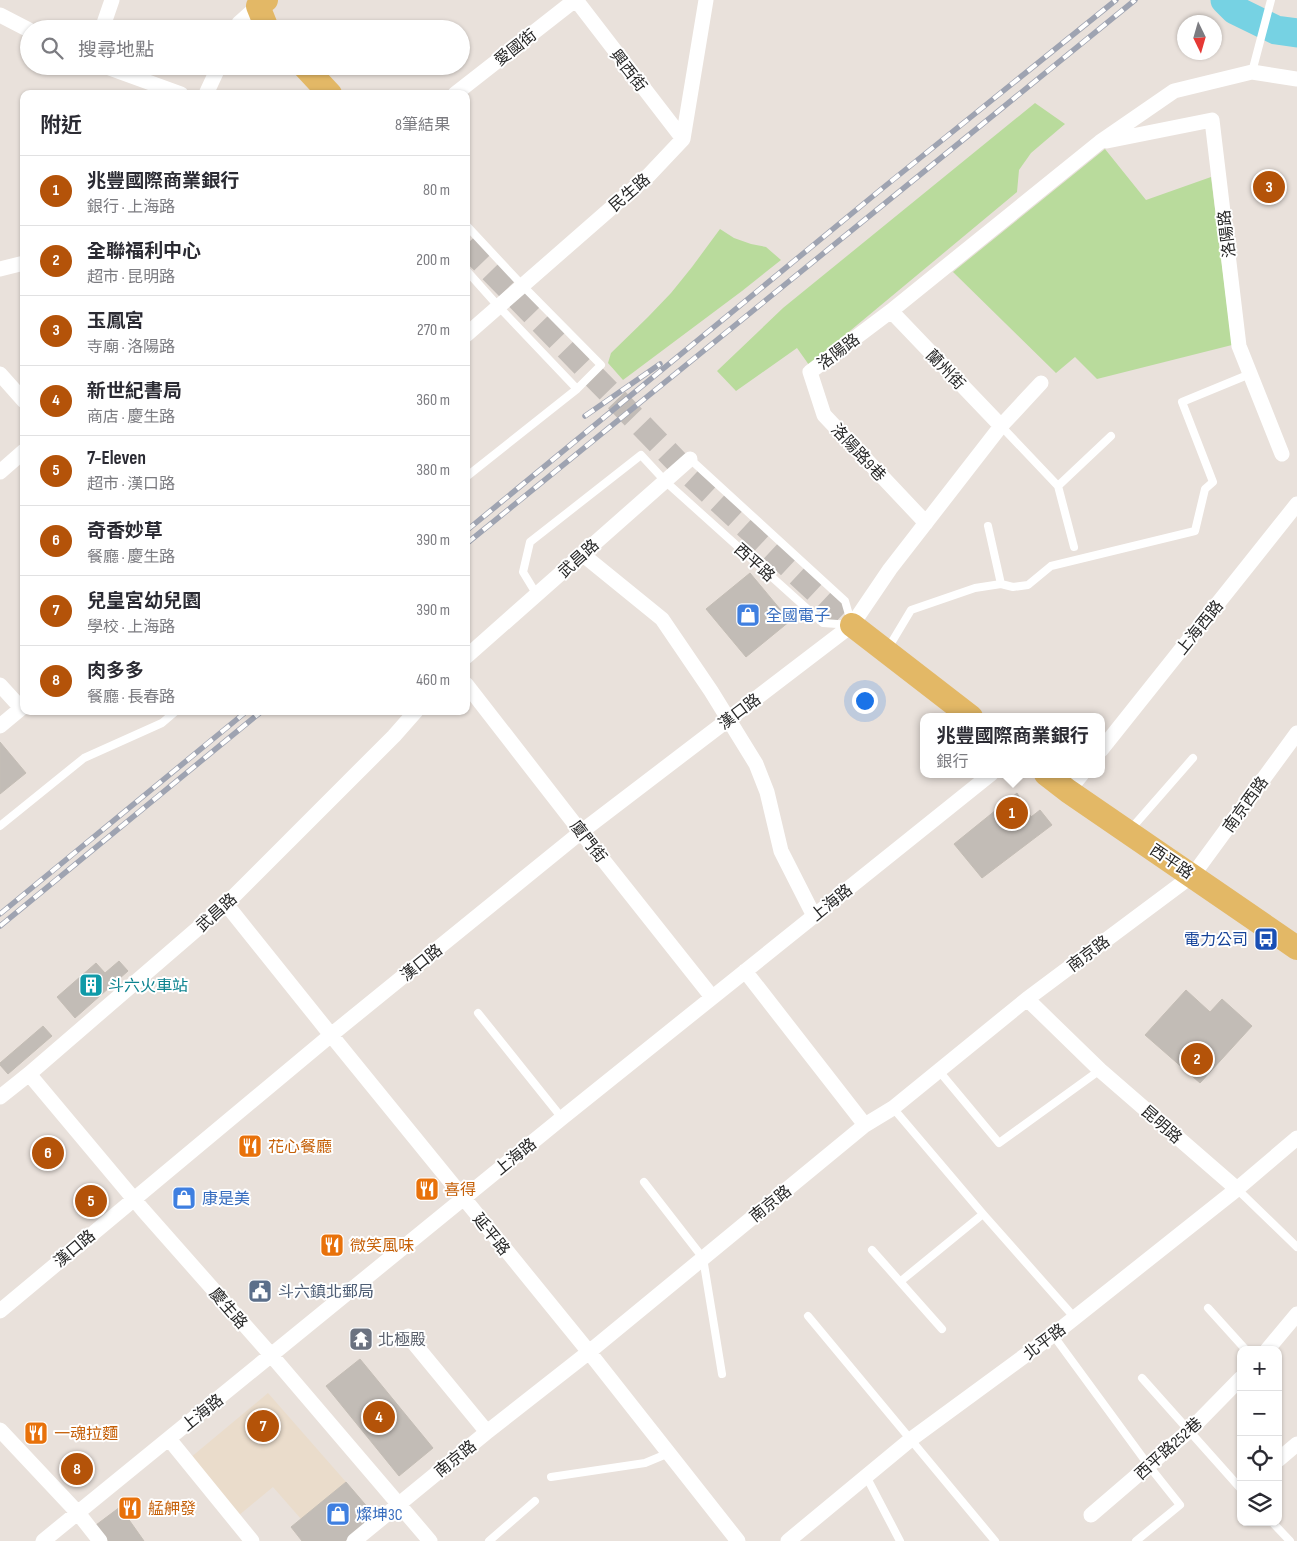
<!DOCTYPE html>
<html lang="zh-TW">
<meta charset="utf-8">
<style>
body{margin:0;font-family:"Sofia Sans Condensed","Noto Sans TC",sans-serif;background:#f7f7f7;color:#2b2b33}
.controls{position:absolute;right:15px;bottom:15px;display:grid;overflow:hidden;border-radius:10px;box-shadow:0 1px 4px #0004}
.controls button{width:45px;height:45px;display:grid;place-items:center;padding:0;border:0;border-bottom:1px solid #e1e1e2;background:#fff;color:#2b2b33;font:25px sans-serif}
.compass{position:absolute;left:1177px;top:15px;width:45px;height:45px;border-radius:50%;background:#fff;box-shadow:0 1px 4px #0004;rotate:175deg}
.you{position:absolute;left:864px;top:700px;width:18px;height:18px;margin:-12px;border:4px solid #fff;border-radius:50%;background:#1a73e8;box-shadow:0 0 0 8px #1a73e833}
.badge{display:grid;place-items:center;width:32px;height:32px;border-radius:50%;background:#b45309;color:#fff;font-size:16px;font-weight:700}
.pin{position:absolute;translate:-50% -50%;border:2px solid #fff;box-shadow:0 1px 5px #0006}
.popup{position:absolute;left:920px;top:713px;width:185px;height:65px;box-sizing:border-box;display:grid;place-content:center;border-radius:10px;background:#fff;filter:drop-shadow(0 1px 4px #0005);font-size:16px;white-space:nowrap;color:#7c7c81}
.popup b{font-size:19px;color:#2b2b33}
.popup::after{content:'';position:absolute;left:50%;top:100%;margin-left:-10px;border:10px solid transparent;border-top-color:#fff}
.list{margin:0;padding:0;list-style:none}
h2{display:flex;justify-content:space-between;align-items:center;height:65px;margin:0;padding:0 20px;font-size:21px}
h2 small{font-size:16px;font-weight:400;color:#7c7c81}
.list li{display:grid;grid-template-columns:32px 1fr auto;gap:15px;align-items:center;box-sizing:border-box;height:70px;padding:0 20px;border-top:1px solid #e1e1e2}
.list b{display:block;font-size:19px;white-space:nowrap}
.list p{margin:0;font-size:16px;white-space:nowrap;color:#7c7c81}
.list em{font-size:16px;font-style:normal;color:#7c7c81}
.icon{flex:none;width:28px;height:28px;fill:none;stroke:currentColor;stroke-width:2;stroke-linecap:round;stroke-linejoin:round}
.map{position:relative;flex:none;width:1297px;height:1541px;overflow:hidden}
.search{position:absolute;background:#fff;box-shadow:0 1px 4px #0004;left:20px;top:20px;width:450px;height:55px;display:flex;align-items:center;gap:12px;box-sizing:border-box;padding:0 18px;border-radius:28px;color:#7c7c81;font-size:19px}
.panel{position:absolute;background:#fff;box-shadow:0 1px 4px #0004;left:20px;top:90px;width:450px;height:625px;border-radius:10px}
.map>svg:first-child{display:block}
</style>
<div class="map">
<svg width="1297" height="1541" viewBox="0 0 1297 1541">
<rect width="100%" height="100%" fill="#e9e1db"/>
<path fill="#eadccb" d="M268 1393 346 1482 301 1519 273 1487 238 1516 190 1458Z"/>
<path fill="#b9db9c" d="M1035 103 1065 124 1031 153 1019 170 1017 192 809 365 797 348 736 391 717 371 783 308Z
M1105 149 1146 200 1211 177 1232 345 1097 379 1075 357 1056 373 953 272Z
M720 229 734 238 751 244 766 247 781 260 742 291 623 380 608 363 611 353 648 317 671 293 692 267Z"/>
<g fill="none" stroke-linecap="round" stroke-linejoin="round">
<path stroke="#76d2e3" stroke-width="29" d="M1225 0 1235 10 1276 30 1297 33"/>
</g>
<path fill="#c2bcb6" stroke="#c4bdb5" d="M750 573 790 621 746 657 706 609Z
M0 742 26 773 0 794Z
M1017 793 1031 817 1040 810 1052 825 982 878 954 844Z
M119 961 128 971 75 1018 57 997 96 963 105 973Z
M1186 990 1210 1012 1222 999 1252 1026 1200 1083 1145 1035Z
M43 1026 52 1036 8 1074 0 1065V1063Z
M360 1359 433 1448 399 1476 326 1386Z
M346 1482 370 1510V1521L345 1541H302L291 1527Z
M120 1507 144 1541H108L96 1525Z"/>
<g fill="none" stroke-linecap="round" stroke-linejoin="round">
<path stroke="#c2bcb7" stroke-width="24" stroke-dasharray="24 12" stroke-linecap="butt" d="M466 245 681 466 852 625"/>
<path stroke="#fff" stroke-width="8" d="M1252 72 1271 0
M466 225 522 285 601 365 577 389 466 477
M466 270 499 307 577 389
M1001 426 1058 486 1074 547
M1058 486 1111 436
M988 526 1001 584
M537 595 523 572 530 542 641 455 666 482 823 623 852 625 845 601 690 459
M887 650 911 610 975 588 1001 584 1013 587 1028 585 1051 566 1195 531 1205 489 1213 482 1182 402 1250 374
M0 826 84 758 162 723 176 711
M1130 830 1193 758
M478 1013 562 1118
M939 1071 999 1143 1100 1070
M893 1108 983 1214 1074 1317
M644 1182 703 1258 722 1374
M1237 1189 1297 1247
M872 1250 942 1329
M901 1281 983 1214
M1208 1308 1246 1350
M808 1316 995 1541
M1053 1335 1149 1466 1180 1505 1136 1541
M1142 1378 1241 1489
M866 1476 900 1541
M551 1477 645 1463 669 1453
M1272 1522 1290 1541
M489 1541 535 1501"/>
<path stroke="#fff" stroke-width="15" d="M576 0 683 139
M0 15 29 30
M102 29 112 0
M236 29 239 23 258 6
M104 66 181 94
M206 94 219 66
M455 94 575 0
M1107 141 1212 120 1239 346 1282 454
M0 269 24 263
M891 311 1001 426
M466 335 649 175 683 139 706 0
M0 374 24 401
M0 472 24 451
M926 523 824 415 810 372 891 311 1100 142 1174 91 1252 72 1297 79
M582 554 662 619 711 691 756 764 767 792 781 851 814 916
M466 657 690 459
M466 684 581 832 712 997
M0 685 21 708
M0 726 24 706
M1101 750 1297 504
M1068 791 1082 774
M226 904 331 1035 589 1352 738 1541
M745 971 865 1125
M1027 999 1100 1070 1237 1189
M29 1074 143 1210 272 1356 430 1541
M0 1097 29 1074 226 904 394 736 416 711
M0 1311 331 1035 581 832 852 625 890 569 1001 426 1041 383
M408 1336 487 1432
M1267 1350 1297 1314
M0 1430 78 1513 100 1541
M169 1439 252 1541
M1278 1460 1297 1444
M1091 1515 1190 1430 1241 1378
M43 1541 562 1118 991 774
M354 1541 487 1432 589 1352 865 1125 893 1108 1027 999 1193 875 1297 733
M788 1541 910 1440 1053 1335 1237 1189 1297 1138"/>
<path stroke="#e3b866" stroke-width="24" d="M266 0 258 6 266 26 268 29
M304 66 330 94
M852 625 971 717
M1046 774 1068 791 1297 948"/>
<g stroke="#9ea3b1" stroke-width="5.5">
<path id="rail" d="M585 416 660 364
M466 531 884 187 1116 0
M466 544 1135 0
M0 914 247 711
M0 926 262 711"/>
</g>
<use href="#rail" stroke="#fff" stroke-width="4" stroke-dasharray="11" stroke-linecap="butt"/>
</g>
<defs>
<g id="shop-square" transform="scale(1.25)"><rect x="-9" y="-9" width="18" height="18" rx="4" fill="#3f7fe0" stroke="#fff"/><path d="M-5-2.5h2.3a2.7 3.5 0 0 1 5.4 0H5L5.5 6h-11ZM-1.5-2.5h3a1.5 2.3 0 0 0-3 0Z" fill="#fff"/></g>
<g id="bus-square" transform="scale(1.25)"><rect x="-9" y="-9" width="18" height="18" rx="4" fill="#1a4fb4" stroke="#fff"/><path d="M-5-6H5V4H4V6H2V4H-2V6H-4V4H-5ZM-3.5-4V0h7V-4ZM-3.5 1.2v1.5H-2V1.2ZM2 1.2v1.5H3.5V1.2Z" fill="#fff"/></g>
<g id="building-square" transform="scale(1.25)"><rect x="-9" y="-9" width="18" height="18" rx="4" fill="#0f9aa8" stroke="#fff"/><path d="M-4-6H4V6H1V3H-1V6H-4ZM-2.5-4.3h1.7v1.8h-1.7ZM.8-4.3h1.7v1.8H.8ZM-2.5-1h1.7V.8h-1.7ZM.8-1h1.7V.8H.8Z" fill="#fff"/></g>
<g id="restaurant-square" transform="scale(1.25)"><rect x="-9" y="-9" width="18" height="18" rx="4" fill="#e8710a" stroke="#fff"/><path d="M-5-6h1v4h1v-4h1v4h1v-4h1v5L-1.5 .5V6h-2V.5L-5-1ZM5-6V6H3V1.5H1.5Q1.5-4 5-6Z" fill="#fff"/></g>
<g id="civic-square" transform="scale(1.25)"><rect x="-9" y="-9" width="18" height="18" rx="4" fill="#5c6f8a" stroke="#fff"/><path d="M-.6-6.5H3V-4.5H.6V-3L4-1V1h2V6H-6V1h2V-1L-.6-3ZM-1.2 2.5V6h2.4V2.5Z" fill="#fff"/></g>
<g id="temple-square" transform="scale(1.25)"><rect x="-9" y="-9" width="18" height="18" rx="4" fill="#6b7280" stroke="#fff"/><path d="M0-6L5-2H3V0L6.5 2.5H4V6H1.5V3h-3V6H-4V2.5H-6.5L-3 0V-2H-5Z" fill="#fff"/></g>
</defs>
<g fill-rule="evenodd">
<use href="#shop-square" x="748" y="615"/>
<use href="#bus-square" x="1266" y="939"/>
<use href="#building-square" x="91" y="985"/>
<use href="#restaurant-square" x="250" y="1146"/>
<use href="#restaurant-square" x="427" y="1189"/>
<use href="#shop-square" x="184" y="1198"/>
<use href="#restaurant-square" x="332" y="1245"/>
<use href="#civic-square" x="260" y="1291"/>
<use href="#temple-square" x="361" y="1339"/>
<use href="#restaurant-square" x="36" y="1433"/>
<use href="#restaurant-square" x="130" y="1508"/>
<use href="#shop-square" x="338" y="1514"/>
</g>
<g text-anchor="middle" stroke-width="4" stroke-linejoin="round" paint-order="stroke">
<g font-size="16" fill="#282828" stroke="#fff">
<text transform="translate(515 47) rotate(-38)" y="6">愛國街</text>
<text transform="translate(629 70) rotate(52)" y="6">興西街</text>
<text transform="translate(629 192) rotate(-41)" y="6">民生路</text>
<text transform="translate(1226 234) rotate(-97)" y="6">洛陽路</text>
<text transform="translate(838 351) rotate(-37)" y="6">洛陽路</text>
<text transform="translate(946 369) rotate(46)" y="6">蘭州街</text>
<text transform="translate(859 452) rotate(47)" y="6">洛陽路9巷</text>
<text transform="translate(578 558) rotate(-42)" y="6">武昌路</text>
<text transform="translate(755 562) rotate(42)" y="6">西平路</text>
<text transform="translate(1199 627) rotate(-51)" y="6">上海西路</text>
<text transform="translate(739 711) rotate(-37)" y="6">漢口路</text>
<text transform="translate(1245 804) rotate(-54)" y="6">南京西路</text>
<text transform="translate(589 841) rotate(52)" y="6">廈門街</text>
<text transform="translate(1172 861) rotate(34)" y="6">西平路</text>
<text transform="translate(831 902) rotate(-39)" y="6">上海路</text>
<text transform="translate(216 912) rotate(-42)" y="6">武昌路</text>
<text transform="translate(1088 953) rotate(-37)" y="6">南京路</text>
<text transform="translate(421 962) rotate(-39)" y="6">漢口路</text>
<text transform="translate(1162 1124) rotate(41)" y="6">昆明路</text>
<text transform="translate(515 1156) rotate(-39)" y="6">上海路</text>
<text transform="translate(770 1203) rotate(-39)" y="6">南京路</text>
<text transform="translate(492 1234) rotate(51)" y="6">延平路</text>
<text transform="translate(74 1248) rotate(-40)" y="6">漢口路</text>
<text transform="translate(229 1308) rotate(49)" y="6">慶生路</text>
<text transform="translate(1044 1341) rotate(-37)" y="6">北平路</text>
<text transform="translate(202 1412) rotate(-39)" y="6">上海路</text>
<text transform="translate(1168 1448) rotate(-42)" y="6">西平路252巷</text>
<text transform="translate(455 1458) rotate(-39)" y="6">南京路</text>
</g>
<g font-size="16" fill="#366cbe" stroke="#fff" text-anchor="start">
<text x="766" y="621">全國電子</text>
<text x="202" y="1204">康是美</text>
<text x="356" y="1520">燦坤3C</text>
</g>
<g font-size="16" fill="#164399" stroke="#fff" text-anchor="end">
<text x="1248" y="945">電力公司</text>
</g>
<g font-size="16" fill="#0d838f" stroke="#fff" text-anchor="start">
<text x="108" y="991">斗六火車站</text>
</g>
<g font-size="16" fill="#c56008" stroke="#fff" text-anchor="start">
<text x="268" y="1152">花心餐廳</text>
<text x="444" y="1195">喜得</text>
<text x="350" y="1251">微笑風味</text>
<text x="54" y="1439">一魂拉麵</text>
<text x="148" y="1514">艋舺發</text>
</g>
<g font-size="16" fill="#4e5e75" stroke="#fff" text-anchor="start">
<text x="278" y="1297">斗六鎮北郵局</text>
</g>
<g font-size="16" fill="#5b616d" stroke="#fff" text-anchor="start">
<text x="378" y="1345">北極殿</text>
</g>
</g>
</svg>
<div class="controls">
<button>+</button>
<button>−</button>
<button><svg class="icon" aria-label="locate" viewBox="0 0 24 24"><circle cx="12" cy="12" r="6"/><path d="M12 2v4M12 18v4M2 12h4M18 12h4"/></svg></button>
<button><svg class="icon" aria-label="layers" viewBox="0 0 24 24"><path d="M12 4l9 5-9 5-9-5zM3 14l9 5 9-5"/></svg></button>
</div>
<svg class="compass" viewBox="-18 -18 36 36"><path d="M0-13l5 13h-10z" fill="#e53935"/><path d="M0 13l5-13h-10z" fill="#7c7c81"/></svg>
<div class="you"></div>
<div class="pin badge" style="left:1012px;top:813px">1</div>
<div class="popup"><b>兆豐國際商業銀行</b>銀行</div>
<div class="pin badge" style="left:1197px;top:1059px">2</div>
<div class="pin badge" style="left:1269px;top:187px">3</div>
<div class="pin badge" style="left:379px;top:1417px">4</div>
<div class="pin badge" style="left:91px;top:1201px">5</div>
<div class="pin badge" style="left:48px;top:1153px">6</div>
<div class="pin badge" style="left:263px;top:1426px">7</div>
<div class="pin badge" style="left:77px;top:1469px">8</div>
<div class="search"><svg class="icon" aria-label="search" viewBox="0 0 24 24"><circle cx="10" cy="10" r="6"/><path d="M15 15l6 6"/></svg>搜尋地點</div>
<section class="panel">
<h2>附近<small>8筆結果</small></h2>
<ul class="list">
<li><span class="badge">1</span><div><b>兆豐國際商業銀行</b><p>銀行 · 上海路</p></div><em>80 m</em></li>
<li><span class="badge">2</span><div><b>全聯福利中心</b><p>超市 · 昆明路</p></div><em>200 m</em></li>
<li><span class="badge">3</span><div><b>玉鳳宮</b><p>寺廟 · 洛陽路</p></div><em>270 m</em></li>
<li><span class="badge">4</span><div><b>新世紀書局</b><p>商店 · 慶生路</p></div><em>360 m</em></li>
<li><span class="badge">5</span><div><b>7-Eleven</b><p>超市 · 漢口路</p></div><em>380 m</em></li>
<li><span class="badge">6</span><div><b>奇香妙草</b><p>餐廳 · 慶生路</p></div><em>390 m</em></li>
<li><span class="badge">7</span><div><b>兒皇宮幼兒園</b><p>學校 · 上海路</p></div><em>390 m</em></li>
<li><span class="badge">8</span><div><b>肉多多</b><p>餐廳 · 長春路</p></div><em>460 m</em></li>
</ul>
</section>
</div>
